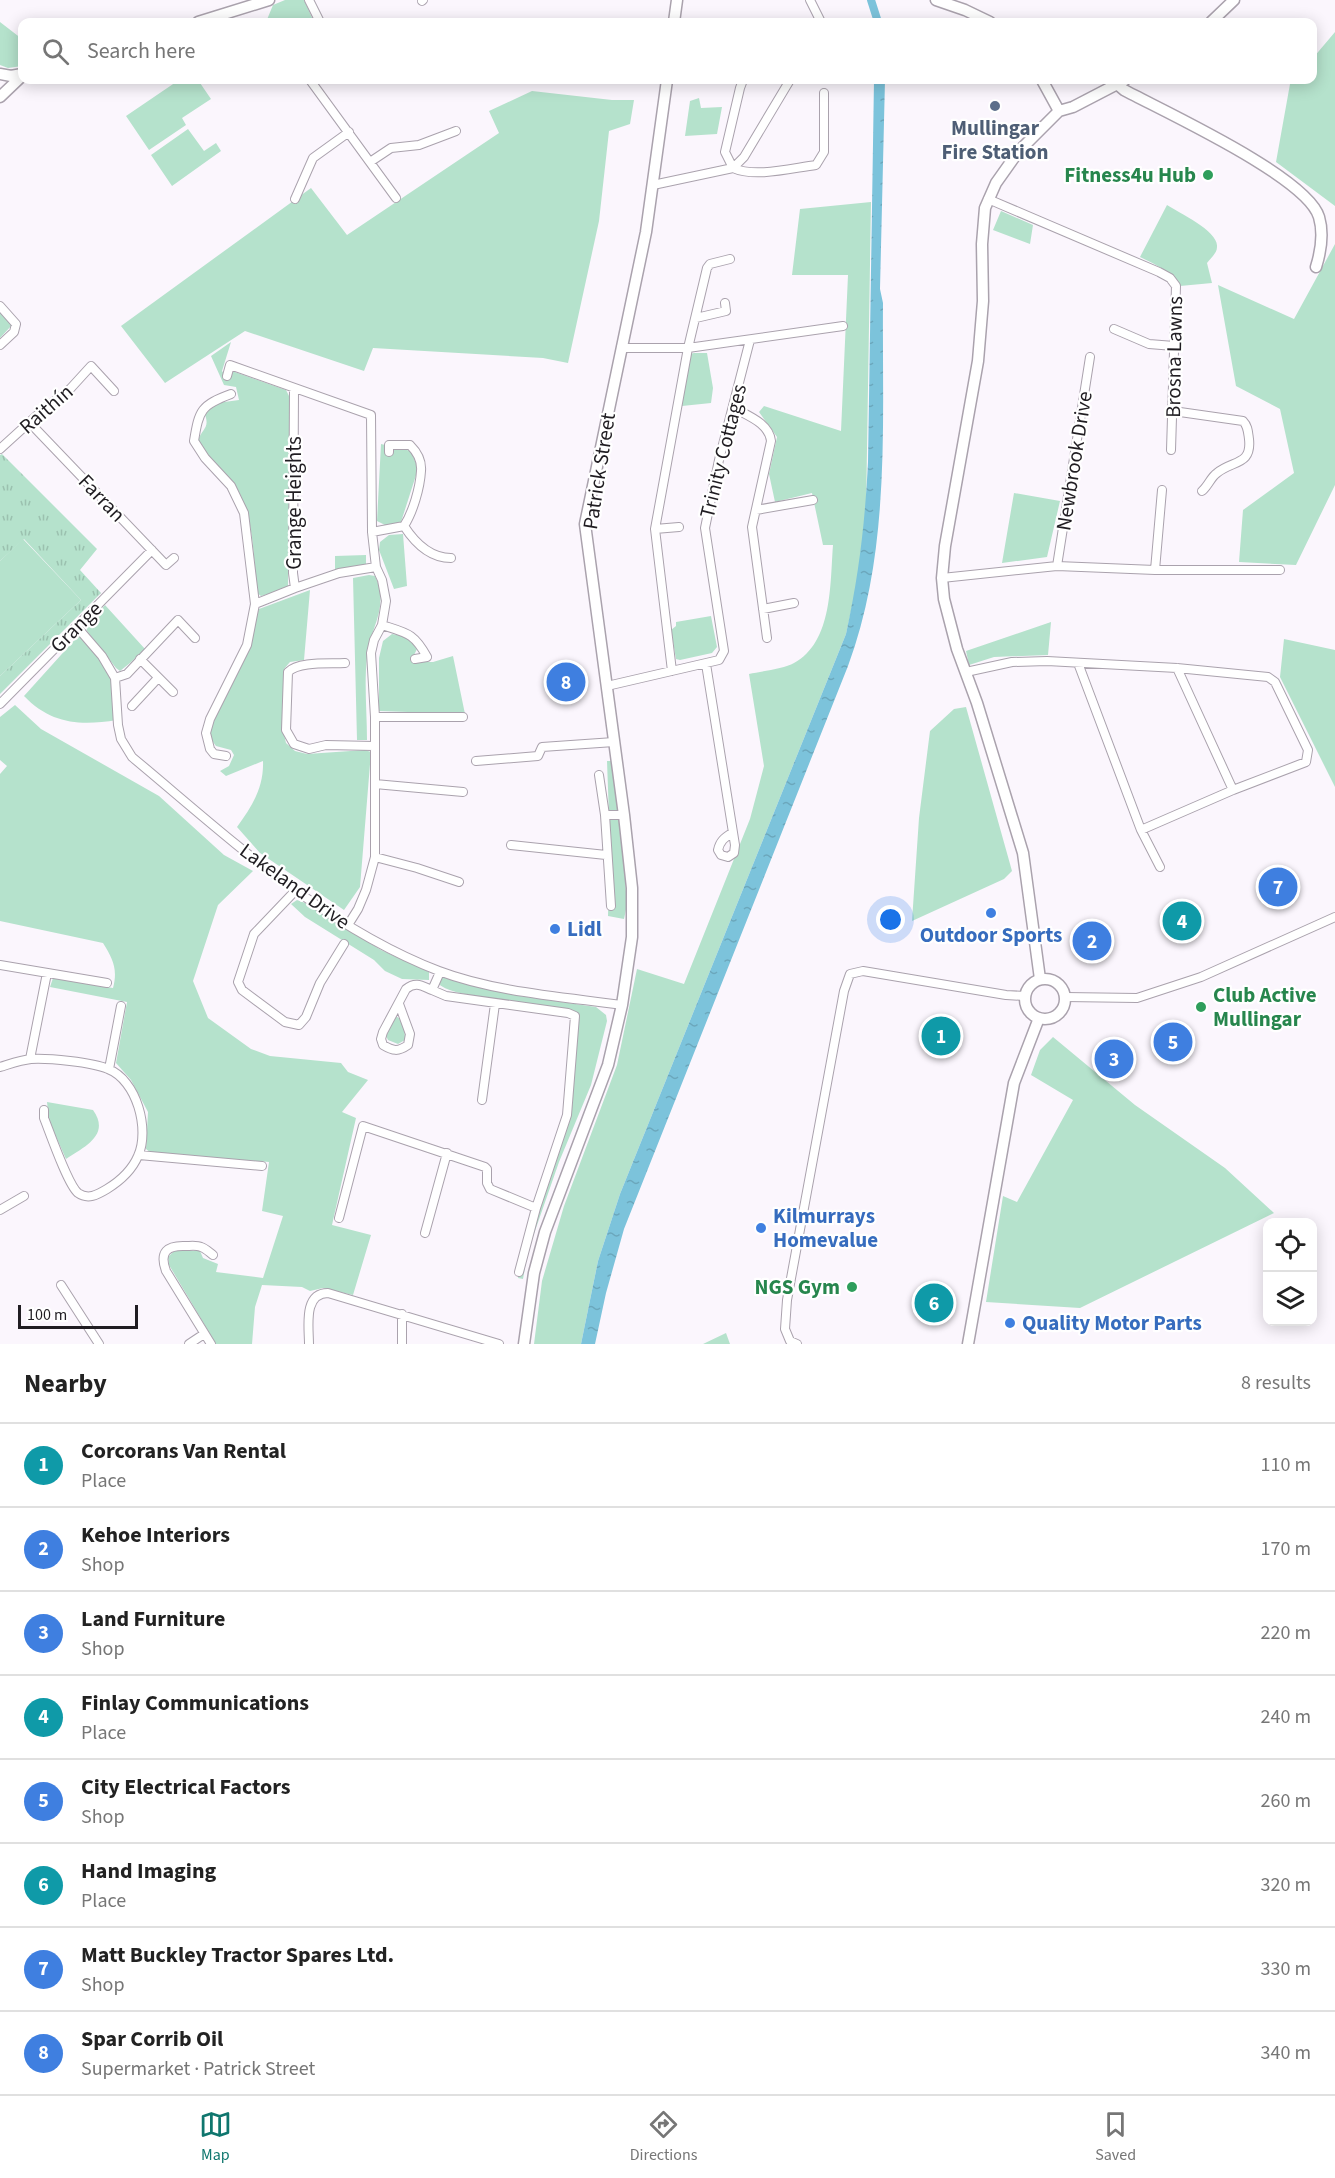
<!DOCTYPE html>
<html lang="en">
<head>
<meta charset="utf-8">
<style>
	body { margin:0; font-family:"Source Sans 3",sans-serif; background:#f2f2f2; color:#222 }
	.controls { position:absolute; right:18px; bottom:18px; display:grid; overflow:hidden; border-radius:12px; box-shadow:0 3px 15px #0003 }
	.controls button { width:54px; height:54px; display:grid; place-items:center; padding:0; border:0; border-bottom:2px solid #e0e0e0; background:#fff; color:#222; font:30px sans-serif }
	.scale { position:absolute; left:18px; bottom:15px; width:120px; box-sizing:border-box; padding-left:6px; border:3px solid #201d22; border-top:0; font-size:16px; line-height:21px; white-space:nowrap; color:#201d22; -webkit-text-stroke:4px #fff; paint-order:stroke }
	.you { position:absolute; left:891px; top:920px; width:21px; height:21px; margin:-15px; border:4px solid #fff; border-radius:50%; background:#1a73e8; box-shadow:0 0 0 9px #1a73e833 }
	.badge { display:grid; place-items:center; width:39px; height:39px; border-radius:50%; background:#0f766e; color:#fff; font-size:20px; font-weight:700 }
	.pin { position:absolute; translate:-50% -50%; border:3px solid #fff; box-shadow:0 2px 6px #0006 }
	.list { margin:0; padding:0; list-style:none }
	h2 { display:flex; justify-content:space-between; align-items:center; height:78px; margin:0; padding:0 24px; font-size:26px }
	h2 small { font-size:20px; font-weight:400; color:#767676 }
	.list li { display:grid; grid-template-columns:39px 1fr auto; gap:18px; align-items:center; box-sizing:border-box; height:84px; padding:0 24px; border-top:2px solid #e0e0e0 }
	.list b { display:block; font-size:22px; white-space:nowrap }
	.list p { margin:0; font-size:20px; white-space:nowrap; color:#767676 }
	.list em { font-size:20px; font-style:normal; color:#767676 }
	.icon { flex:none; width:33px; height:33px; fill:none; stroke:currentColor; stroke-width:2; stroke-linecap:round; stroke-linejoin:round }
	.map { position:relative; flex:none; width:1335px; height:1344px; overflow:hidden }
	.search { position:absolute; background:#fff; box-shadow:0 3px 15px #0003; left:18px; right:18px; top:18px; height:66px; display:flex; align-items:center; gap:15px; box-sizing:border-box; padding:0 21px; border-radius:12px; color:#767676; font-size:22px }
	.sheet { height:750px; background:#fff }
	nav { display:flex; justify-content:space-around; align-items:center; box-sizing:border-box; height:84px; border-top:2px solid #e0e0e0; background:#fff; font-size:16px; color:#767676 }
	nav a { display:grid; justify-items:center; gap:3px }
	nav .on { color:#0f766e }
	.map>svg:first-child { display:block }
</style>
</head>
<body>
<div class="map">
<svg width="1335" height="1344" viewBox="0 0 1335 1344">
	<defs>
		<pattern id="park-tufts" width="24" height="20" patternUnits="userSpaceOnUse" patternTransform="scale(1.5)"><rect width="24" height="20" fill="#b5e2cc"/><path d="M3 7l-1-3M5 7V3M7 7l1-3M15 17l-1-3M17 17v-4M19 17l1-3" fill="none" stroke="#9bc1af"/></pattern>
		<pattern id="water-ripples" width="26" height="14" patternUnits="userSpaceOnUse" patternTransform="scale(1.5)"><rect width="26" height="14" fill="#7cc3db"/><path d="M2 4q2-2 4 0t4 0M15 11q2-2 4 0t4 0" fill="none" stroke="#6ba7bc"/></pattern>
	</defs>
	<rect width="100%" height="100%" fill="#fbf6fd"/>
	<path fill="#b5e2cc" d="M285,0H304L314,22H266L273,5Z
		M0,22L22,39V66L8,68L0,65Z
		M1335,32V206L1276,162L1290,84L1294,80H1312L1313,58Z
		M179,80H198L211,99L182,118L186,125L149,150L126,116Z
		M532,91L612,100H634L630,124L609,131L599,221L568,363L543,358L373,348L364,371L245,331L165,383L121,326L311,188L347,235L499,133L489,111Z
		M699,98L701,108L722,107L717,134L685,136L690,101Z
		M188,129L204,151L216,143L221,151L172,186L151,155Z
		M871,202L866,512L857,584L846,634L620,1194L598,1261L581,1344H534L542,1281L564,1206L617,1065L637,969L684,984L750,819L764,766L749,674C762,671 784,669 794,663C833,642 830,583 833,545H823L812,493L775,502L769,474L777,437L759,412L764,406L841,431L848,275H792L800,209Z
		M1167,205C1179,213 1219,231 1217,247C1217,253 1211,258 1207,263L1212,283L1180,286C1169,271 1157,265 1140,257Z
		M1001,211L1033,225L1030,244L993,230Z
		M1335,244V485L1296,565L1239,562L1243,510L1294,473L1280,409L1236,386L1218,285L1294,319Z
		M0,312L12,325L0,338Z
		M231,342L222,371L228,379L232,371L286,390L290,398L288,586L285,589L261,596L257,593C253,558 255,514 234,484C223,469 208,458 198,441C202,427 211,429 204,412L217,403L239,400L236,387L224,385L211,356Z
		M694,353H707L713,388L711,403L682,406L690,354Z
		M381,444L411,451L418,469L401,522L387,526L377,521Z
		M1014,493L1060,501L1047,557L1002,563Z
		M403,534L407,586L394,589L379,550L380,542L389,535Z
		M23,539L81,600L0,676V561Z
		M366,555V565L335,570V556Z
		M369,575L375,576C390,607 370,627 367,657C364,684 367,713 367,740H357L353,578Z
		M310,590L304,660L290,662L284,669L283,730L286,743L295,751L307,754L365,750L371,752L360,887L344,910L260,853L237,827C252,806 264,788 263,761L226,776L220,771L229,766L234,755L231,750L216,746L210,738V730L259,609Z
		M105,605L145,649L130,663L120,671L116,668L87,631L86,626Z
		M711,616L717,647L712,653L680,660L676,659L671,630L676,626V622Z
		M1051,622L1048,655L994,657L969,665L966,651Z
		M392,634L407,637L417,649L412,659L416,662H433L453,656L465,714L379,711V658L383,641Z
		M79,635L112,671L117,720C80,726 51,724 24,696Z
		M1284,639L1335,650V787L1280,677Z
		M15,705L41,729L159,796L224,855L253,871L218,905L193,981L208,1018L251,1049L270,1056L341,1063L348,1072L368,1080L342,1112L356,1118L332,1225L371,1235L353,1295L323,1288L310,1291L302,1287L262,1285L255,1307L252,1344H216L169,1265L168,1257L175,1250L200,1251L203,1258L218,1264L216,1272L263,1278L283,1216L262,1211L269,1162L151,1153L146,1149L148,1112L131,1080L116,1063L127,1002L50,987L53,978L113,988C118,969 113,959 103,943L0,921V774L7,766L0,760V717Z
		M966,707L1012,871L1004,879L912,921L919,818L930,731L954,709Z
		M607,761H614L621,824L627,905L624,919L608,916L610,844Z
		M297,900L305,903L381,950L429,972V980L402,979L385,971L374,960L305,917L291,904Z
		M441,977L520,996L596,1007L606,1015L607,1021L591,1085L559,1162L528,1251L523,1279L518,1278L571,1109L579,1019L572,1010C548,1006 451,998 439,984Z
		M396,1016C404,1021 405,1030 405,1040L398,1044L388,1040L386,1036Z
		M1053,1037L1135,1105L1225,1168L1274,1213L1080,1308L986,1302L1003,1196L1017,1202L1073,1100L1031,1075L1040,1050Z
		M47,1102L93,1110C111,1135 84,1147 66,1159L49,1121Z
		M726,1333L730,1344H703Z"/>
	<path fill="url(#park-tufts)" d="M2,454L97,549L80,570L101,593L0,694V676L81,600L24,539L0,561V455Z"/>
	<path fill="url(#water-ripples)" d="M874,80H885L880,289L883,303C882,424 891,550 848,666L624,1229L606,1293L595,1344H581L598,1261L620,1194L846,634C859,574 865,523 868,462Z"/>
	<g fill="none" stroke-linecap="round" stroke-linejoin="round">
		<path stroke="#7cc3db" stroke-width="8" d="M871,0L878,22"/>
		<defs>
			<path id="street" d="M309,0L320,22
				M810,0L821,22
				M422,1L423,0
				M310,80L396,198
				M370,162L391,148L419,145L456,131
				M733,168L744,157L790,80
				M733,168L725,152L740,88L743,80
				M653,185L733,168C755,178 792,168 816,165L824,152V93
				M295,199L313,158L349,132
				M988,199L1159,272L1170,278L1176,286L1171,450
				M0,306L16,324L14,332L0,345
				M696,318L726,311L725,303
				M1114,329L1149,344L1174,346
				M621,348H688L843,326
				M227,376L230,365L371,415L372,532L376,567L382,580L386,601L382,625L374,640L371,653L375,717V857L366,890L358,909L348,925
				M294,389L293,573L295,588
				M734,408C748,416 769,423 771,441L752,527L767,638
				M1173,411L1243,421C1248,426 1248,432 1249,439C1252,466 1232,460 1217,473C1211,477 1208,486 1202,491
				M30,423L166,565L174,558
				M0,449L44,409L70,389L91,366L114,391
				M756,510L813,500
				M404,526C415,543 431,558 451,558
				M679,527L655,529L688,348L707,268L710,264L730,259
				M655,529L672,671
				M372,532L404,526C413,512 420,488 421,471C422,460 417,452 410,445H389V452
				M1057,566L1090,357
				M1155,570L1162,490
				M942,578L1057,566L1155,570H1280
				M255,604L295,588L339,573L376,567
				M763,609L794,603
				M382,625C407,633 414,633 427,657L415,659
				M77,627L102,656L115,678L118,725L121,739L132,757C227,836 322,926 439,971C494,992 564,997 622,1005
				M140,659L173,692
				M345,663C329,664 299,661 288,672L286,730L294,744L309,749L326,745L374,746
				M706,664L735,845L734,853L728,857L721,855L718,850C720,841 724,838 732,833
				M1177,668L1233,790
				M966,672L1012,662L1047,661L1177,668L1268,677L1275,682L1308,750L1306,762L1233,790L1141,830L1078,663
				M115,678L127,674L178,620L195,638
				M607,686L719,660L724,651L705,528L719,460L750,340
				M0,704L152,550
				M132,706L158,678
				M375,717H463
				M226,756L214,754L210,749L206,733L210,719L247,645L255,604L244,513L231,486L205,458L194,441C199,410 201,405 231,394
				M476,761L538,756L542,747L614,742
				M599,775L605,815L611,906
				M375,784L463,792
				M605,815H624
				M1141,830L1160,867
				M511,845L606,855
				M375,857L417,868L459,882
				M296,890L254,934L238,982L242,990L285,1022L299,1025L306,1017L320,983L344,944
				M0,965L107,983
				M440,972L432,990L446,996L568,1013L575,1016L567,1115L536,1208L519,1272
				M1065,997L1137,998L1201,977L1335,917
				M399,1004L410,1034L408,1045C398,1052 393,1051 383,1045L381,1039L383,1032L406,989C416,981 422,986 432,990
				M30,1059L47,973
				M0,1067C10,1064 21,1060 31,1059C48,1058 92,1062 108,1069C137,1080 150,1130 138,1156C132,1170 120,1181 107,1189C97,1195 88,1200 78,1193C68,1185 50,1133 44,1118V1110
				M109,1069L121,1006
				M482,1100L495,1004
				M139,1155L262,1166
				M0,1210L24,1196
				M339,1218L363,1126L485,1167L487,1169V1183L490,1189L536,1208
				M425,1233L447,1153
				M61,1285L99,1344
				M402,1314V1344
				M189,1344L204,1334
				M211,1344L166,1271C159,1252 167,1245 186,1246C190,1246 197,1245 201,1247C205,1248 209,1252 213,1255
				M309,1344C309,1327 303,1293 328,1293L499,1344
				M797,1344L790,1341L785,1329L787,1300L844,991L850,974L863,971L1006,995L1025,996"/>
			<path id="secondary" d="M936,0L965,10L990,22
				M198,22L269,0
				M674,22L677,0
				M1211,22L1234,0
				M0,74L11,76L22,74
				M1042,80L1059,111
				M1117,84L1124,90C1165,112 1307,177 1319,217C1324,234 1321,251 1316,267
				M0,97L22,76
				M1025 999a20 20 0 1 1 40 0a20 20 0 1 1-40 0Z
				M1040,979L1023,853L977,703L957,649L944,599L942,578L945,546L978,361L983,301L982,244L985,208L996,183L1018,152L1059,111L1073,107L1125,80
				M524,1344L534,1273L545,1232L608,1065L622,1005L632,937V888L624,815L585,524L646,232L667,80
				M968,1344L1014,1083L1039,1018"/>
		</defs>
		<use href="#street" stroke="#aaa2ad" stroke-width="10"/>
		<use href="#secondary" stroke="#aaa2ad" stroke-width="13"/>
		<use href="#street" stroke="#fff" stroke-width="8"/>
		<use href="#secondary" stroke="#fff" stroke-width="10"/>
	</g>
	<circle fill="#5c6f8a" stroke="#fff" stroke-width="2" cx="995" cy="106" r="6"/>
	<g fill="#2e9e5b" stroke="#fff" stroke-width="2">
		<circle cx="1208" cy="175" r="6"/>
		<circle cx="1201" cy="1007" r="6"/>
		<circle cx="852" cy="1287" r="6"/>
	</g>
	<g fill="#3f7fe0" stroke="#fff" stroke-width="2">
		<circle cx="991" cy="913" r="6"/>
		<circle cx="555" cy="929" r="6"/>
		<circle cx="761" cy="1228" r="6"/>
		<circle cx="1010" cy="1323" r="6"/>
	</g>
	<g text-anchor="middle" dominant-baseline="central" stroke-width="4.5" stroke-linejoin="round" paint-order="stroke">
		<g font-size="21" font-weight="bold" fill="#4e5e75" stroke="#fff">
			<text x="995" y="128">Mullingar<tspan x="995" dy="24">Fire Station</tspan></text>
		</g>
		<g font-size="21" font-weight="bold" fill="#27864d" stroke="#fff" text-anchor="end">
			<text x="1196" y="175">Fitness4u Hub</text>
			<text x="1213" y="995" text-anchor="start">Club Active<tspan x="1213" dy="24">Mullingar</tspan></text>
			<text x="840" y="1287">NGS Gym</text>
		</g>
		<g font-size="21" fill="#201d22" stroke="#fff">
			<text transform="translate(1174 357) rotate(-89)">Brosna Lawns</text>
			<text transform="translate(46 409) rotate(-41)">Raithín</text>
			<text transform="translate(723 451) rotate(-76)">Trinity Cottages</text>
			<text transform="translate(1074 461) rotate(-81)">Newbrook Drive</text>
			<text transform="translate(599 471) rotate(-81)">Patrick Street</text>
			<text transform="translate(102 498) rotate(46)">Farran</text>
			<text transform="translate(294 503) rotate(-90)">Grange Heights</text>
			<text transform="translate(76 627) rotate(-45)">Grange</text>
			<text transform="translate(295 886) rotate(36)">Lakeland Drive</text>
		</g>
		<g font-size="21" font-weight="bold" fill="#366cbe" stroke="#fff" text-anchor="start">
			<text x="567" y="929">Lidl</text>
			<text x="991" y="935" text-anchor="middle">Outdoor Sports</text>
			<text x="773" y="1216">Kilmurrays<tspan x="773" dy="24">Homevalue</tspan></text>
			<text x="1022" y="1323">Quality Motor Parts</text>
		</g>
	</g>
</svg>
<div class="controls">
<button><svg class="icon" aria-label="locate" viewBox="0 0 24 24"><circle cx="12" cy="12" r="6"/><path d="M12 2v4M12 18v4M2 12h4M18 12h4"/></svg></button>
<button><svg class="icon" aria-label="layers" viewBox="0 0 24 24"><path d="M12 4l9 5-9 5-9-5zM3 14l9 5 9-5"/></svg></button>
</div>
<div class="scale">100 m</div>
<div class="you"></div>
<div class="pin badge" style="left:941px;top:1036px;background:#0f9aa8">1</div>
<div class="pin badge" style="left:1092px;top:941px;background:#3f7fe0">2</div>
<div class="pin badge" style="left:1114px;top:1059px;background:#3f7fe0">3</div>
<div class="pin badge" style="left:1182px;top:921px;background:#0f9aa8">4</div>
<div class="pin badge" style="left:1173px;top:1042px;background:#3f7fe0">5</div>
<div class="pin badge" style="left:934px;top:1303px;background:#0f9aa8">6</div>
<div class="pin badge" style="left:1278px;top:887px;background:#3f7fe0">7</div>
<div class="pin badge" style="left:566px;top:682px;background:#3f7fe0">8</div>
<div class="search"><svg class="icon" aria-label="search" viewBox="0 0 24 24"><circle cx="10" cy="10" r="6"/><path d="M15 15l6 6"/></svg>Search here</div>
</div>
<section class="sheet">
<h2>Nearby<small>8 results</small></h2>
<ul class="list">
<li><span class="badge" style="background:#0f9aa8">1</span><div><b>Corcorans Van Rental</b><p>Place</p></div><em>110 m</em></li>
<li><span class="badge" style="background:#3f7fe0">2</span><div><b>Kehoe Interiors</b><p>Shop</p></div><em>170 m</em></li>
<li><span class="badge" style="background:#3f7fe0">3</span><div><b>Land Furniture</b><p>Shop</p></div><em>220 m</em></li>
<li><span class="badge" style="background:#0f9aa8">4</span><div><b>Finlay Communications</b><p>Place</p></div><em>240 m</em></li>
<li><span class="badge" style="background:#3f7fe0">5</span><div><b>City Electrical Factors</b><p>Shop</p></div><em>260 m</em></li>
<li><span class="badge" style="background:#0f9aa8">6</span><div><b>Hand Imaging</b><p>Place</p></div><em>320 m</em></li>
<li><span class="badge" style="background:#3f7fe0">7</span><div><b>Matt Buckley Tractor Spares Ltd.</b><p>Shop</p></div><em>330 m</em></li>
<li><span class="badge" style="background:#3f7fe0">8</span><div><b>Spar Corrib Oil</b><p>Supermarket · Patrick Street</p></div><em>340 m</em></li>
</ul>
</section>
<nav>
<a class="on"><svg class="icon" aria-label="map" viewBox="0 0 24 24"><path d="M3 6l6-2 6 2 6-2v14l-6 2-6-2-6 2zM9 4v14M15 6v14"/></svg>Map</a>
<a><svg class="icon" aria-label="directions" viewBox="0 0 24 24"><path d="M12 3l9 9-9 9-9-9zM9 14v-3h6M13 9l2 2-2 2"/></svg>Directions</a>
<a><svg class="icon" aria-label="saved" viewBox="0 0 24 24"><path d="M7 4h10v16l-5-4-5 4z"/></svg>Saved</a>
</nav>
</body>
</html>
